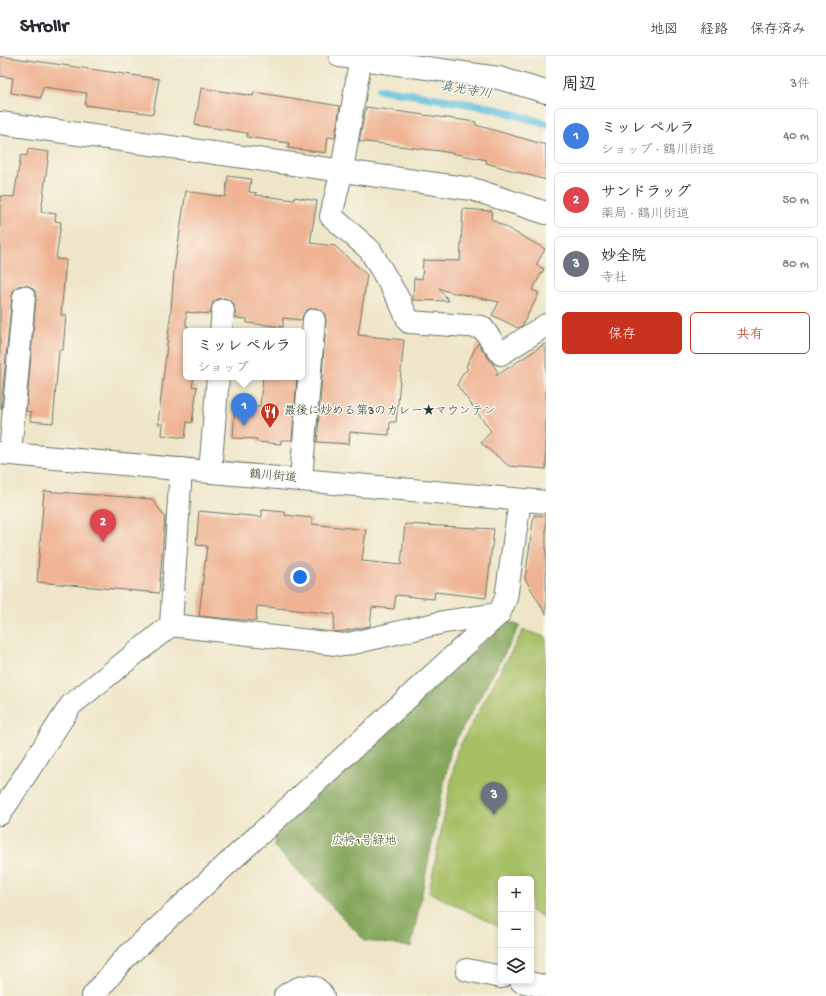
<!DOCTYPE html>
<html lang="ja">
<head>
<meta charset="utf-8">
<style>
	body { margin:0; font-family:"Gochi Hand","Klee One",sans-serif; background:#f2f2f3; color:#2b2b33 }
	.controls { position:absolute; right:12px; bottom:12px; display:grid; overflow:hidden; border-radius:6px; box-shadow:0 2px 6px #0003 }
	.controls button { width:36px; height:36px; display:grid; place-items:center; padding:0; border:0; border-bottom:1px solid #e1e1e2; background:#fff; color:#2b2b33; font:20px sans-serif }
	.you { position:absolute; left:300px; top:521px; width:14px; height:14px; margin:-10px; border:3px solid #fff; border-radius:50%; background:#1a73e8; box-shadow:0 0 0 6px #1a73e833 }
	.badge { display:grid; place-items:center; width:26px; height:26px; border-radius:50%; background:#c8321e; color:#fff; font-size:13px; font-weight:700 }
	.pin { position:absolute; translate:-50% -33px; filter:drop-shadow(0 1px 2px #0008) }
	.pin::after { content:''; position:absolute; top:21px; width:14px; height:12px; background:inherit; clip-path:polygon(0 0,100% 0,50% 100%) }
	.popup { position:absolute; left:183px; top:272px; width:122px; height:52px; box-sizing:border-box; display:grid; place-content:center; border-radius:6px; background:#fff; filter:drop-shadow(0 1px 3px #0005); font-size:13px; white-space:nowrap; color:#7c7c81 }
	.popup b { font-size:15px; color:#2b2b33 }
	.popup::after { content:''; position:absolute; left:50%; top:100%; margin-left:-8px; border:8px solid transparent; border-top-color:#fff }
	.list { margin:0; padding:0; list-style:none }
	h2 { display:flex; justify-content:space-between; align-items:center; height:52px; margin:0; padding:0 16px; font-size:17px }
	h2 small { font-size:13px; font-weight:400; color:#7c7c81 }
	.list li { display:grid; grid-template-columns:26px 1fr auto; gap:12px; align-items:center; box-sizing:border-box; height:56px; margin:0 8px 8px; padding:0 8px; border:1px solid #e1e1e2; border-radius:6px }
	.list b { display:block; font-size:15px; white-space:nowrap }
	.list p { margin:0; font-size:13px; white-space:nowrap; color:#7c7c81 }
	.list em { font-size:13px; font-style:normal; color:#7c7c81 }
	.actions { display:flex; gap:8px; padding:12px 16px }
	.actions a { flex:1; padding:9px 0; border:1px solid #c8321e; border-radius:6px; text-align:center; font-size:14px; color:#c8321e }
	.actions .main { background:#c8321e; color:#fff }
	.icon { flex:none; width:22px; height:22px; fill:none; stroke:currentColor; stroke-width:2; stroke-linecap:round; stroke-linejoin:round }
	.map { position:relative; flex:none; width:546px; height:940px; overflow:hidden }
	header { display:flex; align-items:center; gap:24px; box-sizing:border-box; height:56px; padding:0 20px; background:#fff; border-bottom:1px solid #e1e1e2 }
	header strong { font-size:19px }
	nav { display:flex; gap:22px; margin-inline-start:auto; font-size:14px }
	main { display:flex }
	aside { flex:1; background:#fff }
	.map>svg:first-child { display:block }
</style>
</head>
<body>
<header>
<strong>Strollr</strong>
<nav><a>地図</a><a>経路</a><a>保存済み</a></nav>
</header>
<main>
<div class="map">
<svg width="546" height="940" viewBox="0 0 546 940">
	<rect width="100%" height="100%" fill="#fbf7ec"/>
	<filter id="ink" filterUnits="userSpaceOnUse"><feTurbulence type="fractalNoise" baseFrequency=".025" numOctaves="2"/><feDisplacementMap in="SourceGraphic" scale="8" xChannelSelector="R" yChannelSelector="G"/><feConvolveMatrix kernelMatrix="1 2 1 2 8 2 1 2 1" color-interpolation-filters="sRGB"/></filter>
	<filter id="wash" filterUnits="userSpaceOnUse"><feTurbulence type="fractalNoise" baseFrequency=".012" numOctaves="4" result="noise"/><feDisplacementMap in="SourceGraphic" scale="16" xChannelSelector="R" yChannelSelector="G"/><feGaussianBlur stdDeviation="0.9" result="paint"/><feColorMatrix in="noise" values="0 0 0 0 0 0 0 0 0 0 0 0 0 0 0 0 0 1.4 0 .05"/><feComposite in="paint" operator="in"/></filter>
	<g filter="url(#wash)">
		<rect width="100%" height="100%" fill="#efe6c9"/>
		<path fill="#a5bf64" stroke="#627e4c" d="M523,574L546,581V863L531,855V823H501V872L429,836L457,695Z"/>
		<path fill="#84a65a" stroke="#527247" d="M507,565L520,570L451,693L411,891L365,885L274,790L275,777Z"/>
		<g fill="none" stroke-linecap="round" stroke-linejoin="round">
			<path stroke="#5ec1dc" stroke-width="8" d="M380,33L493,52L546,68"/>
		</g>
		<g id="blocks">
			<path fill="#efb393" d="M0,0L159,23L153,58L85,49L87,37L43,31L41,42L11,37L13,22L0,20Z
				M201,32L253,40L254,36L340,50L335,82L328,81L326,97L288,92L289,87L247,81V77L195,69Z
				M366,51L476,66V69L546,89V124L486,107L487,104L440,95L359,85Z
				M28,93L49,96L41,156L56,158L55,165L61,166L56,203L66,204L61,259H66L63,294H59L53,367L30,365L31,356L26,355L36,242L35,235L31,231L26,229L18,230L14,234L12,240L1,353H0V140L14,141L21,99L27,100Z
				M228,120L251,123L249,136L257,137L256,139L294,144L295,141L317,145L310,187L335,190L367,219L358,279L404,284L396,366H390L389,379L350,376L349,388L317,386L326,265L325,259L321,254L315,252L309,253L304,257L301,264L283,262V271L247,267V263L236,262L234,248L230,244L224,242L217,243L213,246L210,258L186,256V270H188L186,321H194L192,330L197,331L192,367L187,366L185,382L162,379L163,368H158L171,254L174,215L186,135L225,141Z
				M463,153L492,155L491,163L545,193L536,209L544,213L532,234L539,237L522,270L518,272L492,259L499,246L446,235L439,232L449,245L413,244L414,222L422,223L423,204L460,205Z
				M478,287L498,316L496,320L546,287V413L509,410L481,387L491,375L457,329L463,317L468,313L466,310Z
				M263,321H297L292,384H281V388L257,386V383L233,382L235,349L260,350Z
				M44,435L152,443L165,461L159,537L37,526Z
				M262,454L285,456V459L312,462V468L366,474L362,505L401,509L405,468L494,473L486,542L435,536L434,543L396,539L394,553L372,551L370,570L339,576L333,575L335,558L257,550L256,565L199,560L207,490L196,489L199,455L262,461Z
				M534,459L546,460V558L525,523Z"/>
		</g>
	</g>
	<g filter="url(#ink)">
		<use href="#blocks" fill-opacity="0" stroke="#687868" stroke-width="1"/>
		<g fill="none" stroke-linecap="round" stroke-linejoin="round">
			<defs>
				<path id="minor" d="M340,0L499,22L546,36
					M361,0L342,114L331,160L370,194L399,244L409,266L482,271L501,298L546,269
					M0,67L472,133L546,157
					M221,275L223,254
					M10,397L24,241
					M210,416L218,321
					M301,424L314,264
					M171,569L181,413
					M0,758L71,649L171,569L344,589L444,566L499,558
					M467,914L501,921
					M521,925L546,931
					M93,940L125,902L499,558L506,542L520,444
					M285,940C297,930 314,925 323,940"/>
				<path id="secondary" d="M0,397L546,446"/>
			</defs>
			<use href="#minor" stroke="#687868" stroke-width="24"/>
			<use href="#secondary" stroke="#687868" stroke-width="24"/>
			<use href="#minor" stroke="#fff" stroke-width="22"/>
			<use href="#secondary" stroke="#fff" stroke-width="22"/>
		</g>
	</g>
	<defs>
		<symbol id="restaurant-pin" viewBox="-11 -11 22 30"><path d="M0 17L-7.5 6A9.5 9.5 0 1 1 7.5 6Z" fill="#c8321e" stroke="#fbf7ec"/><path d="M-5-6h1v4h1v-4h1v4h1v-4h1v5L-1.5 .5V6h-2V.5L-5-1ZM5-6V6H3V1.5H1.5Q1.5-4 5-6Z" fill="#fff"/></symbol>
	</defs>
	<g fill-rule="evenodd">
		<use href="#restaurant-pin" x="259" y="345" width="22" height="30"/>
	</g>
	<g text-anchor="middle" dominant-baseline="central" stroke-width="3" stroke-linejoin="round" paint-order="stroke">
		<g font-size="12" fill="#1f3d34" stroke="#fbf7ec" text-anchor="start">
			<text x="284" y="356">最後に炒める第3のカレー★マウンテン</text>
		</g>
		<g font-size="12" fill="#1f3d34" stroke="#fbf7ec">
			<text transform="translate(273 421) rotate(5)">鶴川街道</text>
		</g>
		<g font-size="12" fill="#405e40" stroke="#fbf7ec">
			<text x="364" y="786">広袴1号緑地</text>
		</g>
		<g font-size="13" font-style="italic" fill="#2f5e5e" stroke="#fbf7ec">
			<text transform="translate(466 35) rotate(10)">真光寺川</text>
		</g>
	</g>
</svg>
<div class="controls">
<button>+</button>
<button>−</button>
<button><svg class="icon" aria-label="layers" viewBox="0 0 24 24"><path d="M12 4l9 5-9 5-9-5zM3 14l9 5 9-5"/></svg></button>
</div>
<div class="you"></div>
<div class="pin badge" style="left:244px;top:370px;background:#3f7fe0">1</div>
<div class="popup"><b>ミッレ ぺルラ</b>ショップ</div>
<div class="pin badge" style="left:103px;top:486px;background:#e0444e">2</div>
<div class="pin badge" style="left:494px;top:759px;background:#6b7280">3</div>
</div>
<aside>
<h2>周辺<small>3件</small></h2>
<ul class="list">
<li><span class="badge" style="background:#3f7fe0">1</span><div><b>ミッレ ぺルラ</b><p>ショップ · 鶴川街道</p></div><em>40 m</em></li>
<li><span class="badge" style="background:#e0444e">2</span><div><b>サンドラッグ</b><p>薬局 · 鶴川街道</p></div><em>50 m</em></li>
<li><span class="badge" style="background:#6b7280">3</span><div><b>妙全院</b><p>寺社</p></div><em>80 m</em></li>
</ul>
<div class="actions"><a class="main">保存</a><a>共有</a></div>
</aside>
</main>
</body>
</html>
